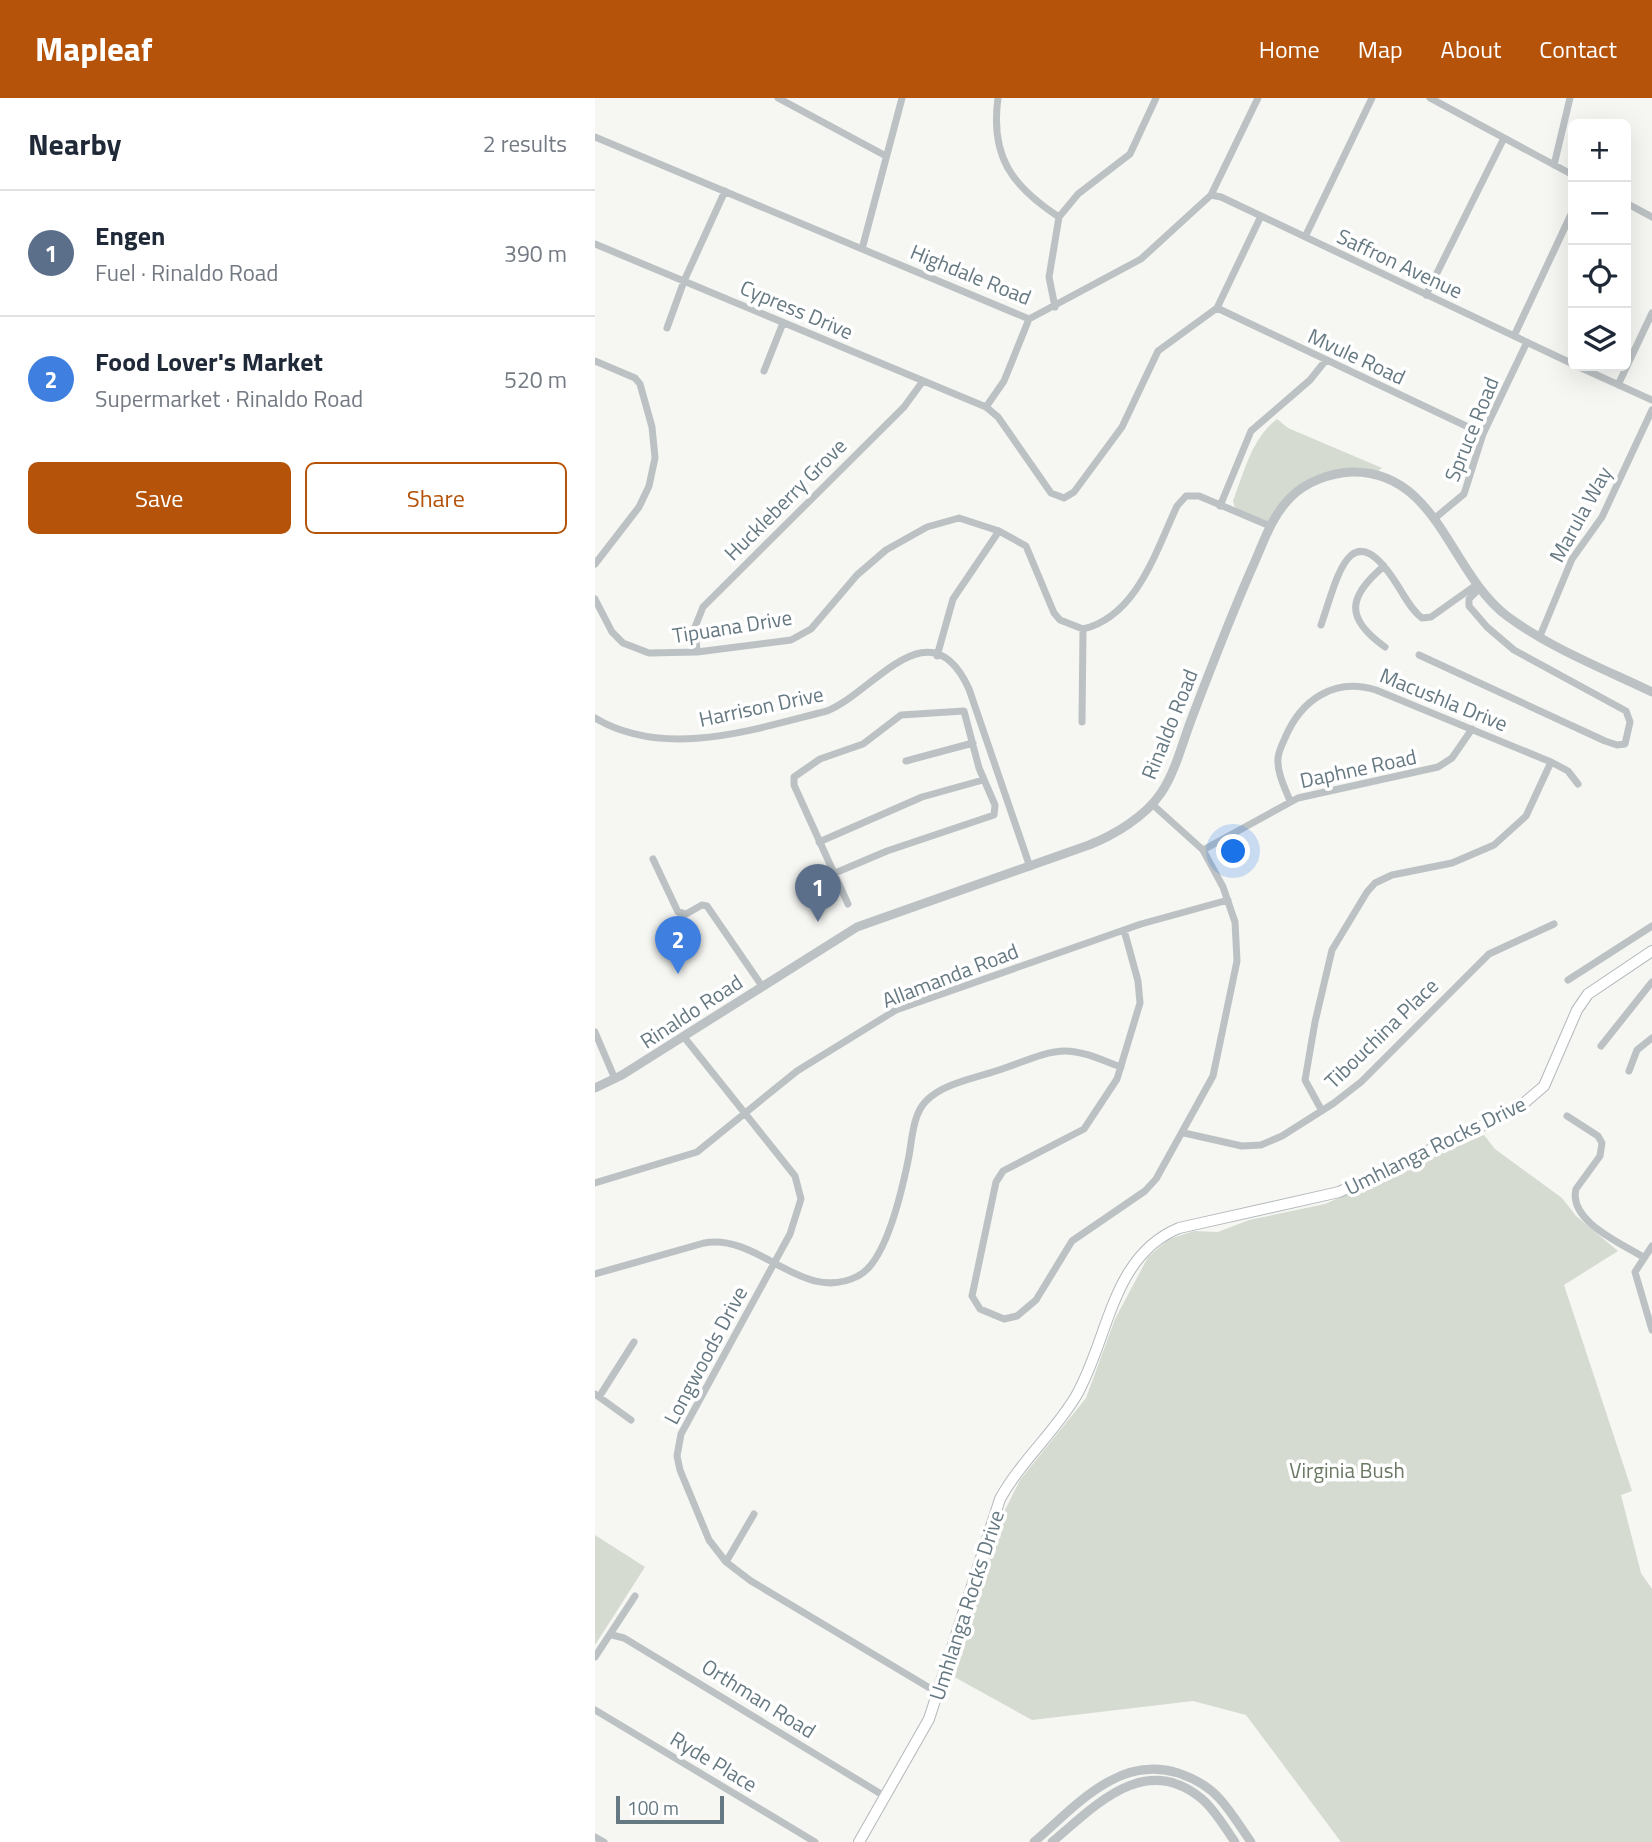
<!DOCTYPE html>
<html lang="en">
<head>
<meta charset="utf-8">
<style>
	body { margin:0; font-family:"Titillium Web",sans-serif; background:#f2f2f3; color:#1f2937 }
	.controls { position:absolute; right:21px; top:21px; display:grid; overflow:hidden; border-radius:10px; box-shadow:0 7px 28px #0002 }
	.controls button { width:63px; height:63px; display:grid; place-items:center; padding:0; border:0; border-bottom:2px solid #e0e1e3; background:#fff; color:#1f2937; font:35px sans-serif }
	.scale { position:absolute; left:21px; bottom:18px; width:108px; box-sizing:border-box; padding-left:7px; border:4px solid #667982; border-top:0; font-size:19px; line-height:24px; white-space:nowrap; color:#667982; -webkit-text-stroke:5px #fff; paint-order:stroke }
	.you { position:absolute; left:639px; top:754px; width:24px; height:24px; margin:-18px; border:5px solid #fff; border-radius:50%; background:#1a73e8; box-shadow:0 0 0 10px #1a73e833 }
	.badge { display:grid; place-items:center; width:46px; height:46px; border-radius:50%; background:#b45309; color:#fff; font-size:23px; font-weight:700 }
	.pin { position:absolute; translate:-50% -58px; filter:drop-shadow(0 2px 4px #0008) }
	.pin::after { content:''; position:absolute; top:37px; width:24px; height:21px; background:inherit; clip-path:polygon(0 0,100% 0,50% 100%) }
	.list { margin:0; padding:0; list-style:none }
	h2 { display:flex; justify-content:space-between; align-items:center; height:91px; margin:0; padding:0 28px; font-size:30px }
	h2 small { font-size:23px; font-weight:400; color:#747a83 }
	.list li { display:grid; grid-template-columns:46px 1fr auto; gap:21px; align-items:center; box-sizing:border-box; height:126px; padding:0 28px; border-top:2px solid #e0e1e3 }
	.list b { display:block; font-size:26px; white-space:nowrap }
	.list p { margin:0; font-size:23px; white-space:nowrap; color:#747a83 }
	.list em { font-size:23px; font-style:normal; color:#747a83 }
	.actions { display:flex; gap:14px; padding:21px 28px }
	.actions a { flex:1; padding:16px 0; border:2px solid #b45309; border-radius:10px; text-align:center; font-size:24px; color:#b45309 }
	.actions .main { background:#b45309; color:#fff }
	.icon { flex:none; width:38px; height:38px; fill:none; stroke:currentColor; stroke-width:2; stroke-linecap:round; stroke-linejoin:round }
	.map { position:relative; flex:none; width:1057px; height:1744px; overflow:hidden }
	header { display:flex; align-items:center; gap:42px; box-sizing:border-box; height:98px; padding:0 35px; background:#b45309; color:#fff }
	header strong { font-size:33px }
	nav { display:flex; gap:38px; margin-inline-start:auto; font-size:24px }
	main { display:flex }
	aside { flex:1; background:#fff }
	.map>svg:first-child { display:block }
</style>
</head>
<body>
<header>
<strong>Mapleaf</strong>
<nav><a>Home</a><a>Map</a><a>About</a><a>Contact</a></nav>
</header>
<main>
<aside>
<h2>Nearby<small>2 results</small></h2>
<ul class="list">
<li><span class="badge" style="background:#5c6f8a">1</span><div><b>Engen</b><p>Fuel · Rinaldo Road</p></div><em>390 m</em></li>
<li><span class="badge" style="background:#3f7fe0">2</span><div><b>Food Lover's Market</b><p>Supermarket · Rinaldo Road</p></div><em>520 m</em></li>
</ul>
<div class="actions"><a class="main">Save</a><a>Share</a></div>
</aside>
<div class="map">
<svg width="1057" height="1744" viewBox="0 0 1057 1744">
	<rect width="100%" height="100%" fill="#f6f6f3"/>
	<path fill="#d6dbd2" d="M682,321L693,330L787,370L783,373L761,370L727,381L693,401L678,428L640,410L638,403C649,374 657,340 682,321Z
		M889,1037L900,1051L967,1100L981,1118L1023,1153L969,1187L1037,1393L1026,1397L1046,1475L1057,1491V1744H746L651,1617L598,1603L437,1622L354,1576L404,1424L425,1382L491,1300L520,1221L553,1159L574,1141L599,1133L623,1134L654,1122L730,1106Z
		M0,1437L50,1469L0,1547Z"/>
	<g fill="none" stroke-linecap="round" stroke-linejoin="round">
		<defs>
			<path id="secondary" d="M264,1744L334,1621L405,1401C426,1363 459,1335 481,1298C514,1241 516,1158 584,1130L744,1094L921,1012L949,988L982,912L993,896L1057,853"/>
		</defs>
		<use href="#secondary" stroke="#b1b8bb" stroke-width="12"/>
		<path stroke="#bcc2c4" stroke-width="7" d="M183,0L291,58
			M403,0C395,59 417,88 464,119
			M835,0L978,77
			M0,39L434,221L546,161L616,97L663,0
			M959,67L975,0
			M616,97L626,99L978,266
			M1031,105L1057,119
			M710,139L777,0
			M0,146L391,309L403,319L456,395L469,400L479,394L527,329L563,253L622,210L666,118
			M267,151L307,0
			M831,197L909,40
			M460,209L454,179L464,119L483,96L535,56L561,0
			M622,210L888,336
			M72,230L89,183L130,93
			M919,238L978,112
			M0,263L40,280L45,286L57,329L60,360L54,388L44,409L0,466
			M982,268L1057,302
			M169,273L188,225
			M1023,287L1057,215
			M391,309L409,283L434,221
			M625,408L656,333L715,282L731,262
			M840,420L869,396L888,336L932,244
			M789,468C751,500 751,521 790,549
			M0,501L17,534L28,545L54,555L102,554L196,542L216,531L262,477L291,452L332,429L364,420L404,433L431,448L459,515L465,522L488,531C542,518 561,453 582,408L591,398H604L675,428
			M726,527C742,482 754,412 801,485C809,497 816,512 827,520L836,519L881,487
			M945,538L977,461L1007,419L1057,312
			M102,554L100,529L108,509L309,309L328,283
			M824,557L1010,643L1022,647L1030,646L1035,624L1031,613L919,552L892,529L874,508V501L884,491
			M342,558L358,501L404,433
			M0,620C70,662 160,631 232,613C277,596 335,504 374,591L435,769
			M487,624L488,531
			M311,663L378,645
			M695,703C690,690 682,675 683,661C683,654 687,647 690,640C706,602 739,579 781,592L956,664L973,673L983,686
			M224,744L327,699L388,682
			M608,752L703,700L843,669L857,660L877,631
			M58,761L83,814L91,816L107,807L112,808L167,888
			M240,775L292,753L399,717L400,707L384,670L369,613L306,617L268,646L225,661L199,679V687L253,806
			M529,832L543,883L545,905L522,981L489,1031L408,1073L401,1084L377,1198L385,1211L409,1221L422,1218L441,1202L477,1143L550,1093L561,1081L618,978L642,863L640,824L628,789L608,752L557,706
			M973,882L1057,828
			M0,934L20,981
			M89,939L200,1078L206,1101L195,1136L86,1336L82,1358L85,1372L114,1442L131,1464L156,1483L343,1595
			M1006,948L1057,884
			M1034,973L1042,952L1057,940
			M727,1013L710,982L720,924L737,852L772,794L780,785L797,777L857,765L899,747L931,718L956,664
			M972,1018L1003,1038L1007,1045L1005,1058L981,1091C973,1123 1026,1145 1048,1159
			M589,1035L647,1048L666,1047L687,1038L739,1005L766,984L894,856L959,826
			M0,1085L102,1054L202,973L301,912L546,826L633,802
			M1057,1148L1040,1174L1057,1232
			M0,1176L109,1145C165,1135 207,1207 263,1178C292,1164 308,1088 314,1058C317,1041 318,1016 331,1003C349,985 381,980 404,972C424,966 449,953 470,953C489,953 509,963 526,969
			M0,1296L36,1322
			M4,1299L39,1244
			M131,1464L159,1416
			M17,1537L29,1540L291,1699
			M0,1559L40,1498
			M0,1612L220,1744
			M0,1739L9,1744"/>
		<path stroke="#bcc2c4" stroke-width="9" d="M0,990L27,977L262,829L494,747C519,737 550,719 566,695C581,673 588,642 598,617C617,567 636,518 657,470C668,446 676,419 695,400C710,384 735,375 757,374C843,373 854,474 912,518C955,550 1009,571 1057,594
			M439,1744C479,1710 523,1656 583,1675C598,1680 613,1688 624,1700C636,1713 646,1730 656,1744
			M457,1744C500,1708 550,1653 607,1701C620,1712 630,1730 640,1744"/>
		<use href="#secondary" stroke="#fff" stroke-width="10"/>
	</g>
	<g text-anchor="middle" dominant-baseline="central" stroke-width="7" stroke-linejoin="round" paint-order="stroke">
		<g font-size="21" fill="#667982" stroke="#fff">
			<text transform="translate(805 165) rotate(25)">Saffron Avenue</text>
			<text transform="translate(376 176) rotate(22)">Highdale Road</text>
			<text transform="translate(202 211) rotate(23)">Cypress Drive</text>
			<text transform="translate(762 258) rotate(25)">Mvule Road</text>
			<text transform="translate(876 331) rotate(-68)">Spruce Road</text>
			<text transform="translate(190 401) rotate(-45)">Huckleberry Grove</text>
			<text transform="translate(985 416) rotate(-61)">Marula Way</text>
			<text transform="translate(137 528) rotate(-9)">Tipuana Drive</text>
			<text transform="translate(849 601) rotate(22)">Macushla Drive</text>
			<text transform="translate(166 608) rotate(-12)">Harrison Drive</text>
			<text transform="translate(574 626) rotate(-68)">Rinaldo Road</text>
			<text transform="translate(763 670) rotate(-12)">Daphne Road</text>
			<text transform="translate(355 877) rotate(-21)">Allamanda Road</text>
			<text transform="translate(96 913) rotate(-33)">Rinaldo Road</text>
			<text transform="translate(786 935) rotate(-44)">Tibouchina Place</text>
			<text transform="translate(840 1047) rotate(-26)">Umhlanga Rocks Drive</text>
			<text transform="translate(110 1257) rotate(-62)">Longwoods Drive</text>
			<text transform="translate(371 1507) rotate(-72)">Umhlanga Rocks Drive</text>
			<text transform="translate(164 1600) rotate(32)">Orthman Road</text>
			<text transform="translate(119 1663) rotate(31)">Ryde Place</text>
		</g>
		<g font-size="21" fill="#6c7a65" stroke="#fff">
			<text x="752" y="1372">Virginia Bush</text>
		</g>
	</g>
</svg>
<div class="controls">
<button>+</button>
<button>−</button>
<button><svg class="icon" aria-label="locate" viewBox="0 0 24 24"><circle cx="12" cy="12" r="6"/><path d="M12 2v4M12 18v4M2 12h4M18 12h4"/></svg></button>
<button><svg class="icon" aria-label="layers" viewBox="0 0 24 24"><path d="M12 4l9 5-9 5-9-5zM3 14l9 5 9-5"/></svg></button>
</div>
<div class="scale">100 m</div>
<div class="you"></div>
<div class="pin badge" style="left:223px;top:824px;background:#5c6f8a">1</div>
<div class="pin badge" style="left:83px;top:876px;background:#3f7fe0">2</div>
</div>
</main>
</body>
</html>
